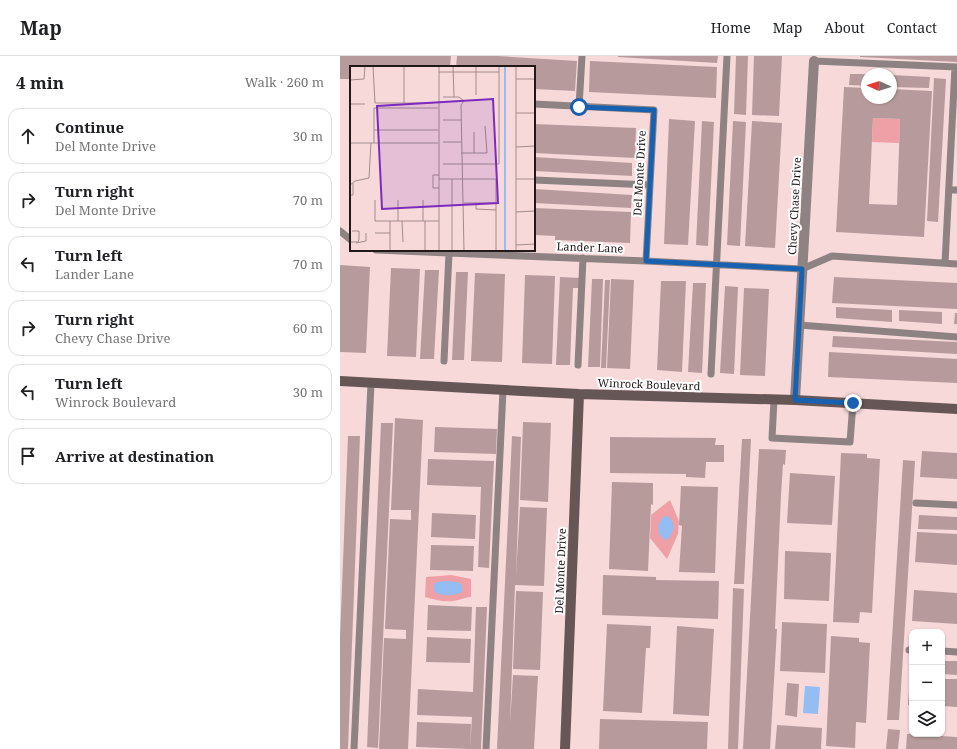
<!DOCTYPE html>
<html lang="en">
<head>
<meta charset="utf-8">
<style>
	body { margin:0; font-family:"Noto Serif",serif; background:#f2f2f2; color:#202124 }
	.controls { position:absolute; right:12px; bottom:12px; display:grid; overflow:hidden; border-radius:8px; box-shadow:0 1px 3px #0004 }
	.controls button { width:36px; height:36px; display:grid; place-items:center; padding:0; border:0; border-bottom:1px solid #e0e0e0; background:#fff; color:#202124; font:20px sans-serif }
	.compass { position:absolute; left:521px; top:12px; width:36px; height:36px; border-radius:50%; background:#fff; box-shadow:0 1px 3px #0004; rotate:273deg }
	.stop { position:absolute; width:12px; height:12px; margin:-9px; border:3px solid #1861b1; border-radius:50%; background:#fff }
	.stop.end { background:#1861b1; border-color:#fff; box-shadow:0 1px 4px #0008 }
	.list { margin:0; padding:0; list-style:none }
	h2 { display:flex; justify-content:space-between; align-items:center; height:52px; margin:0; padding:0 16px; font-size:17px }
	h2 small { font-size:13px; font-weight:400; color:#757577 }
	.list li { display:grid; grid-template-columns:26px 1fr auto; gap:12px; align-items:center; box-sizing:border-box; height:56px; margin:0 8px 8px; padding:0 8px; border:1px solid #e0e0e0; border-radius:12px }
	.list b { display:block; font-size:15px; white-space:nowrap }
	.list p { margin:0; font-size:13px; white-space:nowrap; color:#757577 }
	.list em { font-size:13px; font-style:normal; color:#757577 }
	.icon { flex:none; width:22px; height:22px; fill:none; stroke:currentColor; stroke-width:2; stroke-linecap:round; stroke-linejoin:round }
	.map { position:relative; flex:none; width:617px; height:693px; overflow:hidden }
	header { display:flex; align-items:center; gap:24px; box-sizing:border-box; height:56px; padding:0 20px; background:#fff; border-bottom:1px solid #e0e0e0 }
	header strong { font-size:19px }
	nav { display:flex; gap:22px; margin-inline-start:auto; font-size:14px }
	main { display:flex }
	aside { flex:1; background:#fff }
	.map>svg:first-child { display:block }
</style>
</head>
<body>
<header>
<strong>Map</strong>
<nav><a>Home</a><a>Map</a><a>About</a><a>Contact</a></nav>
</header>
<main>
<aside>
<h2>4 min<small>Walk · 260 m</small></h2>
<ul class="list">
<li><svg class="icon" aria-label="ahead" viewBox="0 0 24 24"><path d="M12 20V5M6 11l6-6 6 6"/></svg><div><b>Continue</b><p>Del Monte Drive</p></div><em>30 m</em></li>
<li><svg class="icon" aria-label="right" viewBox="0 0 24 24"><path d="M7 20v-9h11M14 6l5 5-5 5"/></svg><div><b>Turn right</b><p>Del Monte Drive</p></div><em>70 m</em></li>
<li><svg class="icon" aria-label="left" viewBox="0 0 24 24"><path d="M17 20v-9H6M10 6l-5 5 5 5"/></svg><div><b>Turn left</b><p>Lander Lane</p></div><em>70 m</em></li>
<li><svg class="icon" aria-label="right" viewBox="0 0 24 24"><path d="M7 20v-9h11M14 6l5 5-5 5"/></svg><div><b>Turn right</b><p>Chevy Chase Drive</p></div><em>60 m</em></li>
<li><svg class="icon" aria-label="left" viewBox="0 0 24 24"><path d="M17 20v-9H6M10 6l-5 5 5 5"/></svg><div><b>Turn left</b><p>Winrock Boulevard</p></div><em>30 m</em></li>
<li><svg class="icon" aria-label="arrive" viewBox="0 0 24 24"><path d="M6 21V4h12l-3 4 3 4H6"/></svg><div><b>Arrive at destination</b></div></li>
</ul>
</aside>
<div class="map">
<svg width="617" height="693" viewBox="0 0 617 693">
	<rect width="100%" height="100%" fill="#f7d9da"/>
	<path fill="#efa0a6" d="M533,62L560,63L559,87L532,86Z
		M330,444L339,465L338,478L327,503L310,482L311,459Z
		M111,519L131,523V541C126,541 123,543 118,544C108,547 95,544 85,541L86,521Z"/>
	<path fill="#93bdf3" d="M328,460L332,465L334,472L329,482L325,484C316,478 317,468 323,461Z
		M107,525L118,526L122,529V536C115,540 100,541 94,535V528L97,526Z
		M465,630L480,631L478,658L463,657Z"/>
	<path fill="#b79b9c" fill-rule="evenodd" d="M0,0H111L110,11H11V23H0Z
		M117,0H158L237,5L235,35L194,33V11H116Z
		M278,0H378L377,7L278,1Z
		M396,0H408L406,59L394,58Z
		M414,0H442L439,60L412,59Z
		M520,0H617V6L520,1Z
		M250,5L377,11L376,42L249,36Z
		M510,18H527V30L509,29Z
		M551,19L590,21L589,32L551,31Z
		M594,22L606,23L598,166L587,165Z
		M504,31L527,32V42H551V33L592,35L584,181L496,176ZM533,62L560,63L557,149L529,148Z
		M329,63L355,65L348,189L324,188Z
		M362,65L374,66L368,190L356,189Z
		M393,65L406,66L400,190L387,189Z
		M412,65L442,67L435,192L405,190Z
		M194,68L296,72L295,102L194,97Z
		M194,101L292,107V120L194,115Z
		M194,133L292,139L291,152L194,147Z
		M194,152L291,156L290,187L215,184V180L194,179Z
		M0,209L30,211L26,297L0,296Z
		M51,212L80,213L76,301L47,300Z
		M85,214H99L94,303H80Z
		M116,216H128L124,304H112Z
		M135,217L165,218L162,306L131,305Z
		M185,219L215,220L212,308L182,307Z
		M220,221L241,222V232H233L230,309H216Z
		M494,221L617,227V253L492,247Z
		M252,223H263L260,311H248Z
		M271,223L294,224L290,313L267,312Z
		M265,224H270L266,312H261Z
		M321,225H346L342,316L317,314Z
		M353,227H366L362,317L348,316Z
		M385,230L398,231L394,318L380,317Z
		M404,232L429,233L425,320L400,319Z
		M496,251L552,254V266L496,262Z
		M559,254L602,256V268L559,265Z
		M615,257H617V268H614Z
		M493,280L617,286V298L492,291Z
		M489,296L617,303V327L488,321Z
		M55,362L83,364L68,693H39L44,582L66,583V574L45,573L50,463L71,464V454H51Z
		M183,366L211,367L208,446L180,444Z
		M41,367H53L38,692L27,691Z
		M95,371L157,373L156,398L94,396Z
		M8,380H20L8,693H0V581Z
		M172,380L181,381L176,520L180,451L207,452L204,530L175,529L170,668L173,619L198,620L194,693H157Z
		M270,381L376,382L375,389H384V406H366L365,422L346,421V418L270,417Z
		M402,383H411L404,528H394Z
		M419,393L446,394L445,409L443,408L441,439L435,573H437L430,693H403Z
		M582,395L617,397V423L580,421Z
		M501,397L527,398V402L540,403L532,557L520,556L519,567L493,566Z
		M88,403L154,405L149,512L138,511L141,431L87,429Z
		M563,404L575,405L559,664H547Z
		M450,417L495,420L492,469L447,467Z
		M272,426L313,427V449L311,448L308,515L269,513Z
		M341,430L378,431L375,517L339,516L342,470L339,469Z
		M92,457L136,459L135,483L91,481Z
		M579,459L617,461V474L578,473Z
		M577,476L617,478V509L575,506Z
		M91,489L134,490L133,515L90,514Z
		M445,495L491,497L489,545L444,543Z
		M263,519L316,521V524L379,525L378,563L262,559Z
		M393,532L404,533L398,693H388Z
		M574,534L617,537V568L572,565Z
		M176,535L203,536L200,614L173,613Z
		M88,549L132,551L131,575L87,574Z
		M136,551H147L141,693H130L132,661L77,659L78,633L133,636Z
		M442,566L487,568L485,617L440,615Z
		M267,568L311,570L310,592H306L302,657L263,655Z
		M337,570L374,573L369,660L333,658Z
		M491,580L519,582V586L530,587L526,667L516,666L515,692L486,690Z
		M87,581L131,583L130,607L86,606Z
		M570,603H572V617H570Z
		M602,605H617V619L602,618Z
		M570,621H572V649H568Z
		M602,623H617V651L602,650Z
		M447,627L459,628L457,661L445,659Z
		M260,663L368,666L367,693H259Z
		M77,666L131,668L130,693L76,691Z
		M437,669L482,672L481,693H435Z
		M548,673L560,674L558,693H546Z
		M567,678L617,681V693H566Z"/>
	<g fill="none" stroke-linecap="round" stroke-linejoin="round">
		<path stroke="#8f8283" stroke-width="7" d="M474,5L617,11
			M194,48L314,54L306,205
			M239,51L242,0
			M194,124L310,129
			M609,134H617
			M0,175L11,184
			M36,194L306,205L462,213L492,200L617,208
			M605,207L615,11
			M459,269L617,281
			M104,305L109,197
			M238,309L243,202
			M371,318L387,0
			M434,344L432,382L510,386L513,347
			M576,447L617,449
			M569,594H572
			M602,595L617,596
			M14,693L31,328
			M146,693L163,334"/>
		<path stroke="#8f8283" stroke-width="10" d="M455,344L474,5"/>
		<path stroke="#675656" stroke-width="10" d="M0,325L239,338L455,344L617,353
			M225,693L239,338"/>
	</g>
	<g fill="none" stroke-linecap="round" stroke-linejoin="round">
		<path stroke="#1861b1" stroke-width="5" d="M239,51L314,54L306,205L462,213L455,344L513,347"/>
	</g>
	<g text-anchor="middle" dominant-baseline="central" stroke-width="4" stroke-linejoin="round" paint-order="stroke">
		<g font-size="11" fill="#221818" stroke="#fff">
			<text transform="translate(299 117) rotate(-87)">Del Monte Drive</text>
			<text transform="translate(454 150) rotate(-87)">Chevy Chase Drive</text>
			<text transform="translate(250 191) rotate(2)">Lander Lane</text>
			<text transform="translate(309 328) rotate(2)">Winrock Boulevard</text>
			<text transform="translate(220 515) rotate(-88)">Del Monte Drive</text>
		</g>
	</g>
	<g transform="translate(10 10)">
		<rect width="185" height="185" fill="#f7d9da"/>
		<path fill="none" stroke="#93bdf3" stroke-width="2" d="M155,0V185"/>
		<path fill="none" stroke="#a28c8c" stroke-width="1" d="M23,0L25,37H83M54,0V37M89,0V185M103,0L104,31M126,0V29M166,0V185M89,6H149M166,13H185M0,14L14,13L15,0M93,31H109L114,35L111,39L114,185M0,38H15M166,47H185M93,54H111M24,64H88M124,66V87M93,76H111M0,77H88M24,77V42H88M166,81L185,80M111,87H137L135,60M93,98H149V0M89,109H83V122H89M89,113H146V185M166,113H185M0,119L5,115L19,112L21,77M0,129H3V117M25,134V155H89M48,134V155M73,134V155M114,137H146M126,137V143L146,144M166,146L185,145M40,155V185M52,155L53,176M75,155V185M25,167H40M0,176H8L9,173V165H2M6,177L16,175V167M166,179L185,178M102,185V113"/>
		<path fill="#7b2cbf" fill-opacity="0.15" stroke="#7b2cbf" stroke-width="2" d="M143,33L148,137L32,143L27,40Z"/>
		<rect width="185" height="185" fill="none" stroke="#221818" stroke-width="2"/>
	</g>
</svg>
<div class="controls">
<button>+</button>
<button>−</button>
<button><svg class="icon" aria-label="layers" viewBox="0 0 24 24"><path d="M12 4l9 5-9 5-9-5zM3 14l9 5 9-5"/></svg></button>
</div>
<svg class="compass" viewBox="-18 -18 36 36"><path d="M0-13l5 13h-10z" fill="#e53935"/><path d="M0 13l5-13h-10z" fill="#757577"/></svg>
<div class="stop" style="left:239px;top:51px"></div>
<div class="stop end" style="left:513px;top:347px"></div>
</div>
</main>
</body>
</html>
